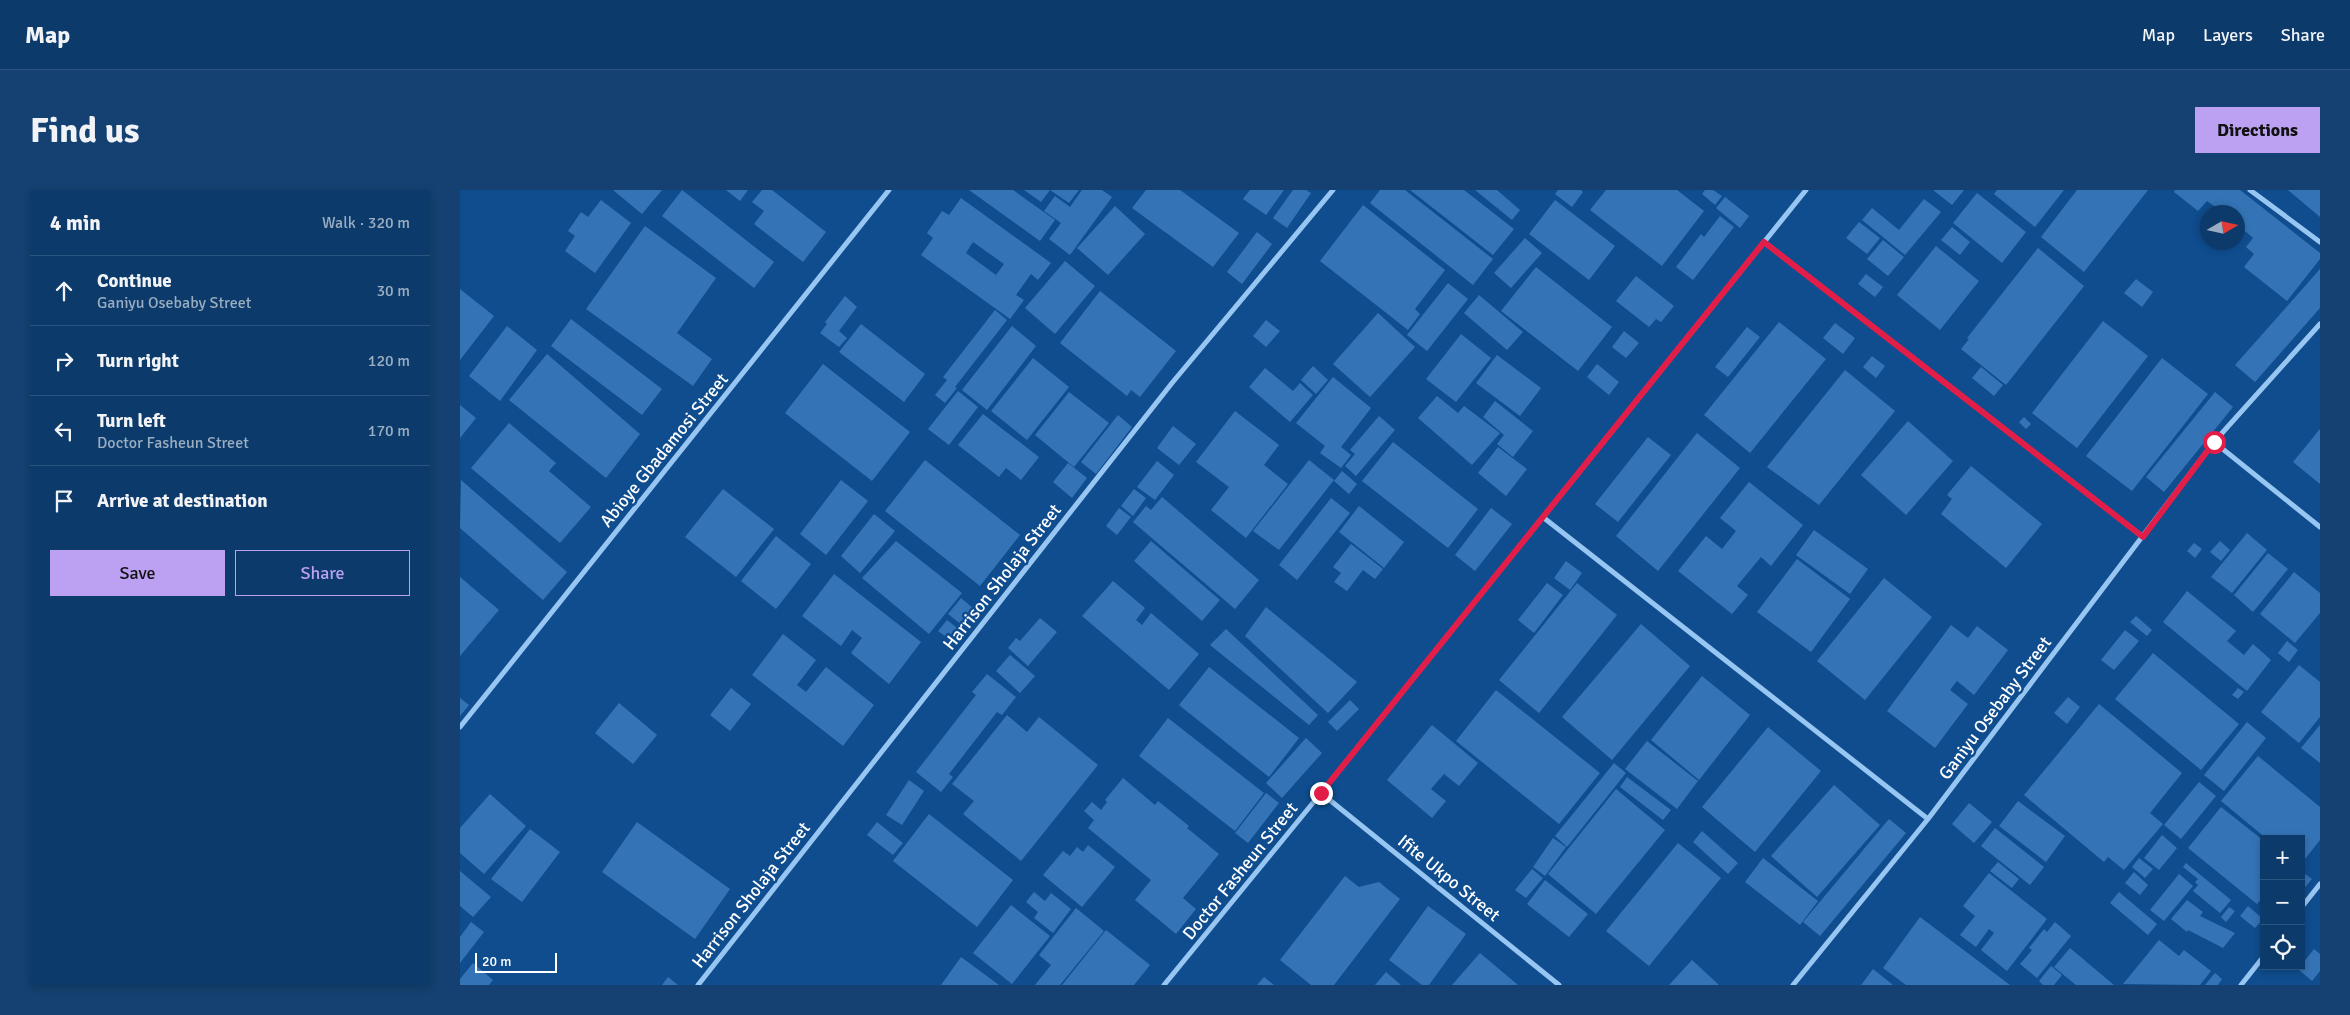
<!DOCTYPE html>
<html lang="en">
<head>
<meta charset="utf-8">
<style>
	body { margin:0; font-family:Signika,sans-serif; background:#144171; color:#f1f3f6 }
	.controls { position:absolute; right:15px; bottom:15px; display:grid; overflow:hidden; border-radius:0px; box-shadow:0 2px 8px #0003 }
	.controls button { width:45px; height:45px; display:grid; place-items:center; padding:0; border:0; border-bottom:1px solid #2b547e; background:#0b3a6b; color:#f1f3f6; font:25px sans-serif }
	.compass { position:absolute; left:1740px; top:15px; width:45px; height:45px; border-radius:50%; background:#0b3a6b; box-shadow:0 2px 8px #0003; rotate:81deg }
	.scale { position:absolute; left:15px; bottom:12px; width:82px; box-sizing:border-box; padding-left:5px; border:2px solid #fff; border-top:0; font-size:14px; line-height:18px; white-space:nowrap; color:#fff; -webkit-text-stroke:4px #0f4d8f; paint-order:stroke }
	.stop { position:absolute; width:15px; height:15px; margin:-11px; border:4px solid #e11d48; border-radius:50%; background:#fff }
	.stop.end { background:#e11d48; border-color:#fff; box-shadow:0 1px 5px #0008 }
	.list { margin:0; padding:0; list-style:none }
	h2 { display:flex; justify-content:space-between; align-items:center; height:65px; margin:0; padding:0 20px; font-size:21px }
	h2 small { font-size:16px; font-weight:400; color:#9aadc1 }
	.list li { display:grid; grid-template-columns:32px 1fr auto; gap:15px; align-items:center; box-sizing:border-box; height:70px; padding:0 20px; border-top:1px solid #2b547e }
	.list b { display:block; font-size:19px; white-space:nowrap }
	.list p { margin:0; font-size:16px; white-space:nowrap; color:#9aadc1 }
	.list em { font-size:16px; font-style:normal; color:#9aadc1 }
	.actions { display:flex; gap:10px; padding:15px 20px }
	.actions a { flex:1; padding:11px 0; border:1px solid #bca0f2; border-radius:0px; text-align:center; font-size:18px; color:#bca0f2 }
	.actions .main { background:#bca0f2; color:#111 }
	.icon { flex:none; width:28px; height:28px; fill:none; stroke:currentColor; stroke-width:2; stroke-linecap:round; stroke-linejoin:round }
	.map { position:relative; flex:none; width:1860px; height:795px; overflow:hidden; border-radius:0px }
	header { display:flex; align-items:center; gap:30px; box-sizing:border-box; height:70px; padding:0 25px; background:#0b3a6b; border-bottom:1px solid #2b547e }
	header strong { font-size:24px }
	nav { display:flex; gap:28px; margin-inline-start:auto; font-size:18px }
	.intro { display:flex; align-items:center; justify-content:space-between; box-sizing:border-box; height:120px; padding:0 30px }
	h1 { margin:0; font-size:35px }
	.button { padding:12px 22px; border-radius:0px; background:#bca0f2; color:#111; font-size:18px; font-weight:700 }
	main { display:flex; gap:30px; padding:0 30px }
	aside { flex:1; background:#0b3a6b; border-radius:0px; box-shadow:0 2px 8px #0003 }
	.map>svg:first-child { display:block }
</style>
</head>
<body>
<header>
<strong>Map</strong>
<nav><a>Map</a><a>Layers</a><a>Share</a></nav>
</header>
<div class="intro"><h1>Find us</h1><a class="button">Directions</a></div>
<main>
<aside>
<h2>4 min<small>Walk · 320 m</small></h2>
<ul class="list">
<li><svg class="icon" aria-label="ahead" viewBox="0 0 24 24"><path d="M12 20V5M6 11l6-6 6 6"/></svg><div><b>Continue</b><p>Ganiyu Osebaby Street</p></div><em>30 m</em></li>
<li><svg class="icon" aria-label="right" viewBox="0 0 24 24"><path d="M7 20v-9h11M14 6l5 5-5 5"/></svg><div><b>Turn right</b></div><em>120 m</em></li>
<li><svg class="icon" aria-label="left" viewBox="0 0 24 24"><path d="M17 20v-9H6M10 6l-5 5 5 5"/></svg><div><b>Turn left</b><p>Doctor Fasheun Street</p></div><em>170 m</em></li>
<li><svg class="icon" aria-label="arrive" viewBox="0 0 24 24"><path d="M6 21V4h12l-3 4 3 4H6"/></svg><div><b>Arrive at destination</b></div></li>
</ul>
<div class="actions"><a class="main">Save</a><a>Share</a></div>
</aside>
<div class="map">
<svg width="1860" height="795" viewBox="0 0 1860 795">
	<rect width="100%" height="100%" fill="#0f4d8f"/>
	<path fill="#3474b6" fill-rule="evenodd" d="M153,0H202L182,24Z
		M222,0L314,72L294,98L202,26Z
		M266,0H288L280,11Z
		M302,0H312L366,42L343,72L294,34L304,21L292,12Z
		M509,0H553L595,30L580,51Z
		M564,0H590L581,12Z
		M590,0H619L609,13Z
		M622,0H642L652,7L610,65L589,49L601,33L584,21L595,6L610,17Z
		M686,0H720L779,43L753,77L672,18Z
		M790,0H824L806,25L783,9Z
		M833,0H846L851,3L827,38L813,28Z
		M920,0H945L1033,69L1013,95L910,13Z
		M950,0H1004L1054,39L1033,65Z
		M1015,0H1037L1060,20L1052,30Z
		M1098,0H1121L1123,2L1112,17L1095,4Z
		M1146,0H1217L1244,21L1202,76L1130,20Z
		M1245,0H1253L1262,6L1255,15L1242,4Z
		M1473,0H1504L1492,15Z
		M1537,0H1604L1575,37L1534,4Z
		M1617,0H1688L1624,82L1581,47Z
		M1715,0H1780L1860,63V69L1827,111L1784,77L1794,64L1786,57L1793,48L1778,35V22H1762L1747,11L1738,21L1714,2Z
		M1828,0H1860V27Z
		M1517,3L1566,42L1542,73L1493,33Z
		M1265,7L1289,26L1280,38L1256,18Z
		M501,8L591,73L578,90L571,84L556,105L564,110L550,129L461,65L473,48L467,43L482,21L489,25ZM513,52L544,74L536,85L506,63Z
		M1464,9L1481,22L1445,65L1402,30L1412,18L1439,40Z
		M141,10L171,33L135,83L105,61L115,46L108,41L121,22L128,27Z
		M1095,10L1155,56L1129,90L1069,44Z
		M903,15L985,80L955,119L960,124L948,140L860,71Z
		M655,16L685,44L648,85L617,58Z
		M1260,26L1274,37L1233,90L1216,77L1241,44L1244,47Z
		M1399,32L1420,48L1407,64L1386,48Z
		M185,36L256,88L217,143L252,169L233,196L126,119Z
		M1492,37L1510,52L1500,65L1481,50Z
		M797,42L812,54L782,94L767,82Z
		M1065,48L1082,63L1051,98L1034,83Z
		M1423,50L1444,67L1428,86L1407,69Z
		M1476,56L1519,91L1480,140L1437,105Z
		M1578,58L1624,96L1546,195L1501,159L1509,149L1507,148Z
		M605,71L635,96L595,144L565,118Z
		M1076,77L1152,137L1118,181L1041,121Z
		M1860,79V118L1795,192L1775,175Z
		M1406,84L1423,97L1415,107L1398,94Z
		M1176,86L1214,116L1201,132L1196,129L1189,137L1156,111Z
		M1676,89L1693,102L1682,117L1664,103Z
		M988,93L1008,109L967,161L947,145Z
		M0,99L34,126L0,170Z
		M640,101L716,161L680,207L671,200L667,206L600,153Z
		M1019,105L1063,142L1047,160L1004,123Z
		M385,106L397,117L379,141L387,148L379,157L360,143L367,134L365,132Z
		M535,120L547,130L495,197L497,198L485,213L475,205L487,190L483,187Z
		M918,123L955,157L910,207L873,174Z
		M111,129L202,199L182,225L91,156Z
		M806,130L820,141L806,157L793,146Z
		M1643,131L1688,166L1617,258L1572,223Z
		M1319,132L1366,169L1290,263L1244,225Z
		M1375,133L1395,148L1383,164L1363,148Z
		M401,134L465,184L444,212L379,162Z
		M47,136L77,160L40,211L9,186Z
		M552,136L576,156L527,220L502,200Z
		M1287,137L1300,147L1268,187L1255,177Z
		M1164,141L1179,153L1166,168L1152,157Z
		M1001,144L1031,168L996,212L966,189Z
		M87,164L180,244L146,288L49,210Z
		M1037,165L1081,198L1060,226L1016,193Z
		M1412,166L1425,176L1416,188L1403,177Z
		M573,168L609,197L567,250L531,221Z
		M1702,168L1748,204L1672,301L1626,266Z
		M363,174L450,242L412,291L325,223Z
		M1137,174L1159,192L1149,205L1127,187Z
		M853,176L868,190L856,204L841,190Z
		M1521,177L1543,195L1534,206L1512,188Z
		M805,178L833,201L840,193L853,205L830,232L789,197Z
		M1385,180L1435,221L1359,315L1307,277Z
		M873,187L911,218L881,257L891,265L881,278L860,263L865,256L836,233Z
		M498,201L518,217L489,255L468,239Z
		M609,202L649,233L614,277L575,245Z
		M1755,202L1773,217L1704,302L1686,287Z
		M977,206L998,223L1004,216L1040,243L1012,275L958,228Z
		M1035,211L1073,241L1053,267L1037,254L1044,245L1023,227Z
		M0,215L16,228L0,248Z
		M775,221L819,255L804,275L828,294L786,348L751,320L769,297L736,272Z
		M523,224L579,267L561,290L546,278L539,287L498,255Z
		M658,225L672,237L636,284L621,272Z
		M919,226L935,240L896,286L885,276L895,264L890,260Z
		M1564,227L1571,234L1566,239L1559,232Z
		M1448,231L1493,271L1446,325L1401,285Z
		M49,233L96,273L89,281L131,317L100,353L11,278Z
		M713,236L736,254L719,275L697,258Z
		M1860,239V294L1833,272Z
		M1237,243L1280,278L1198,381L1156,346Z
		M1188,247L1211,265L1158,332L1135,314Z
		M933,252L1018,319L988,358L902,291Z
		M1038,257L1067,279L1046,306L1018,283Z
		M465,270L560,345L520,396L425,321Z
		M849,270L874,290L819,360L793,341Z
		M697,271L714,285L695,310L677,297Z
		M608,273L627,288L612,308L593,292Z
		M1511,276L1582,334L1546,378L1481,324L1492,309L1487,305Z
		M882,281L897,294L889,304L874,291Z
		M1,290L107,382L83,410L0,338Z
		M381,290L408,311L366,365L340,344Z
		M1289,292L1343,335L1311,376L1301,367L1277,396L1288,405L1272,424L1218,381L1246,346L1262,359L1276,341L1260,328Z
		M263,299L314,339L276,387L225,347Z
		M674,299L686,308L673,326L661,316Z
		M702,307L799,390L775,419L673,332L686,316L691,320Z
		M871,308L890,323L837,390L819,375Z
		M899,316L944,352L924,378L879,342Z
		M659,318L671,327L657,345L646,336Z
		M1031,318L1052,334L1015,381L995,365Z
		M414,324L435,341L400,383L381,366Z
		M1354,340L1408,379L1390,404L1336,365Z
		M1787,343L1807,360L1772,403L1751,387Z
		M316,346L351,374L316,419L281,391Z
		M436,351L502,403L469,444L402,388Z
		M691,351L760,410L742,431L674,371Z
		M1760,351L1770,360L1761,371L1750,362Z
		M1734,353L1742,359L1735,368L1727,361Z
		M891,354L923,379L915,389L903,380L887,401L874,392L881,383L873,377Z
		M1808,363L1828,379L1793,422L1774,405Z
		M1337,369L1390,409L1351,462L1297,422Z
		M1106,371L1122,383L1110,400L1094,388Z
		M1834,382L1860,403V423L1835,453L1800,424Z
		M374,384L461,452L429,494L391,463L402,448L392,440L381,456L342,426Z
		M0,387L39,420L0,466Z
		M1424,388L1472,427L1405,510L1357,471Z
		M653,391L685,418L676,430L682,435L691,423L739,464L709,500L622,426Z
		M1087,393L1103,405L1074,443L1058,430Z
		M1117,393L1157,425L1079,523L1039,490Z
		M1727,401L1776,441L1767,451L1784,465L1793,454L1811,470L1787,501L1703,432Z
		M501,408L514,419L502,435L488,424Z
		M806,417L897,492L868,523L785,446Z
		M1676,426L1692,440L1687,446L1670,432Z
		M580,428L597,442L568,476L548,458L556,448L560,451Z
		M487,430L501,441L493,452L478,441Z
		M1181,434L1230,476L1152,570L1102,527Z
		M1491,435L1508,448L1517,436L1548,460L1514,505L1497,491L1490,500L1508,514L1475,558L1427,521Z
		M766,439L858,525L849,535L750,455Z
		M1665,440L1679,451L1654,480L1641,470Z
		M323,444L356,470L337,495L346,502L366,477L414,515L383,556L292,485Z
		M1827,451L1838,460L1829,472L1818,463Z
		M1693,463L1779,534L1741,580L1655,509Z
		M550,465L575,486L560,503L536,481Z
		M1839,475L1860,492V527L1839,553L1801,522Z
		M749,477L839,548L809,587L719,515Z
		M527,484L556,507L542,525L537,522L489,584L493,587L481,602L456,582L516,505L512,502Z
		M1242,486L1290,525L1239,590L1191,550Z
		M271,498L291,514L270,541L250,525Z
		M1778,498L1784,502L1778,509L1772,505Z
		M1036,500L1140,583L1099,634L996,551Z
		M1608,507L1620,517L1607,534L1594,523Z
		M0,508L9,515L0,526Z
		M890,510L899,519L877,541L868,532Z
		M159,513L197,545L173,574L135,543Z
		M1639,514L1722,583L1690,623L1703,634L1664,680L1648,667L1644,672L1564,605Z
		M547,525L567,542L579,527L638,575L561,671L503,624L514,611L492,594Z
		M708,528L804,603L775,641L679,566Z
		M1787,532L1806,548L1764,601L1744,585Z
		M972,535L1018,573L999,596L984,584L971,599L986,611L972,628L927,590Z
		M1860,535V573L1841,558Z
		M1308,537L1361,581L1295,662L1242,617Z
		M846,548L862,563L822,608L806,593Z
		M1187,551L1238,591L1217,619L1165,579Z
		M1798,566L1860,617V650L1841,674V649H1807L1761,611Z
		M1154,573L1166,583L1107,657L1095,646Z
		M1167,587L1211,620L1203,630L1160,597Z
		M663,588L695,615L698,611L729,636L727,638L759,664L723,708L736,719L716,744L675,710L691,690L628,638L634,630L624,621L632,612L641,620L647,612L645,610Z
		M449,590L464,601L442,635L426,625Z
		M1739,592L1756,606L1721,649L1704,635Z
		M1374,595L1420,635L1357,707L1311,666Z
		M1156,599L1205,640L1136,724L1088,684Z
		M806,603L819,613L788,653L775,643Z
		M30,604L66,636L24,684L0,663V638Z
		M1558,611L1605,646L1586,672L1539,636Z
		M1509,613L1532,632L1514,653L1492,634Z
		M1761,617L1804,651V706L1797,714L1728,658Z
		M469,624L553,690L517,737L433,671Z
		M1429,629L1446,643L1360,746L1343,732Z
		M177,632L270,699L235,749L142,682Z
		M417,632L443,653L433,665L407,645Z
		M1535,638L1584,677L1570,695L1521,656Z
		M70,639L100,662L62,712L31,689Z
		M1242,641L1278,673L1268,684L1233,652Z
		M1702,645L1717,658L1699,680L1684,668Z
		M1093,648L1106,657L1085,686L1073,677Z
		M1218,653L1261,688L1189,776L1146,741Z
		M628,655L655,677L622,717L583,685L603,661L610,666L617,657L623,662Z
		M1303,668L1358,711L1340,735L1285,692Z
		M1679,668L1693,679L1685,688L1672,677Z
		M1538,672L1559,689L1552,698L1530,681Z
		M1726,673L1771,710L1760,723L1733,701L1738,695L1735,692L1738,689L1723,677Z
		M1072,679L1083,688L1066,708L1055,700Z
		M0,681L31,707L13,727L0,716Z
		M1841,681L1852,689L1841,702Z
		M1674,682L1688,695L1680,705L1665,693Z
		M1529,683L1587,729L1547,781L1521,760L1534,743L1529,739L1516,757L1500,745L1515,726L1503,716Z
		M1719,684L1733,696L1704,731L1690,720Z
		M885,686L899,697L919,692L940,709L874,795H851L820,770Z
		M1085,690L1128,724L1109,747L1067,714Z
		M574,702L585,711L591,703L611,719L593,743L574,728L578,722L566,712Z
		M1659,702L1697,734L1688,745L1650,713Z
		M1727,710L1743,722L1740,726L1775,743L1763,758L1728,740L1727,742L1711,729Z
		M551,715L590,746L552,794L513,763Z
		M968,716L1006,744L969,795H962L929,770Z
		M1788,716L1803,729L1795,738L1780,726Z
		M1769,717L1775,721L1766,732L1761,727Z
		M616,718L644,741L600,795H575L591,775L579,765Z
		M1460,727L1550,795H1446L1423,778Z
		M11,732L24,742L0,773V747Z
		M1595,732L1611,746L1577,788L1560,774L1572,760L1569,758L1584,739L1587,742Z
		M646,740L690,775L674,795H602Z
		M1699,750L1719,766L1724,760L1751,781L1740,795L1663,794Z
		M1610,758L1654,795H1616L1594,777Z
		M1854,759L1860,764V781L1852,791L1838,779Z
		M1020,763L1058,795H992Z
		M501,767L539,795H481Z
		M1232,770L1259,795H1209Z
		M13,773L33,790L29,795H0V789Z
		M1591,776L1602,785L1594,795H1583L1579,791Z
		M1413,779L1433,795H1401Z
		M926,782L941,795H915Z
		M1755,783L1762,789L1758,795H1745Z
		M208,787L218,795H202Z
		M804,787L814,795H797Z"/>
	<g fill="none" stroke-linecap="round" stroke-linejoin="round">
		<path stroke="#98c6f3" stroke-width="5" d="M1790,0L1860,52
			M1304,52L1683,347
			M1754,252L1860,337
			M1084,328L1468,629
			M0,537L429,0
			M861,603L1099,795
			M1841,718L1860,694
			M238,795L712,193L873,0
			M704,795L861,603L1346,0
			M1333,795L1468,629L1754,252L1860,134
			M1781,795L1804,766"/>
	</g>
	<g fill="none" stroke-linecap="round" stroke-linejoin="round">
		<path stroke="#e11d48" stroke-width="6" d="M861,603L1304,52L1683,347L1754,252"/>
	</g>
	<g text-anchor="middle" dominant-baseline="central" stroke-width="5" stroke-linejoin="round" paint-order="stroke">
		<g font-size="18" fill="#fff" stroke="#0f4d8f">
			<text transform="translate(204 260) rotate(-51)">Abioye Gbadamosi Street</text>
			<text transform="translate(542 387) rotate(-52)">Harrison Sholaja Street</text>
			<text transform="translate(1535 518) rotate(-53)">Ganiyu Osebaby Street</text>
			<text transform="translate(780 681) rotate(-51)">Doctor Fasheun Street</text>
			<text transform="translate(989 688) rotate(39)">Ifite Ukpo Street</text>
			<text transform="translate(291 705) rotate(-52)">Harrison Sholaja Street</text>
		</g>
	</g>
</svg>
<div class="controls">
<button>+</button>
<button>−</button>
<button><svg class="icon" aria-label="locate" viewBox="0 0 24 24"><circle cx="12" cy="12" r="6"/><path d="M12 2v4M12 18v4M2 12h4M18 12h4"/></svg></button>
</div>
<svg class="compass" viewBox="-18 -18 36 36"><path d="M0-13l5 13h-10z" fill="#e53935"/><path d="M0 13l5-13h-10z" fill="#9aadc1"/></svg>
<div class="scale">20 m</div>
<div class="stop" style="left:1754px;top:252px"></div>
<div class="stop end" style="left:861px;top:603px"></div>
</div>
</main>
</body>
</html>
